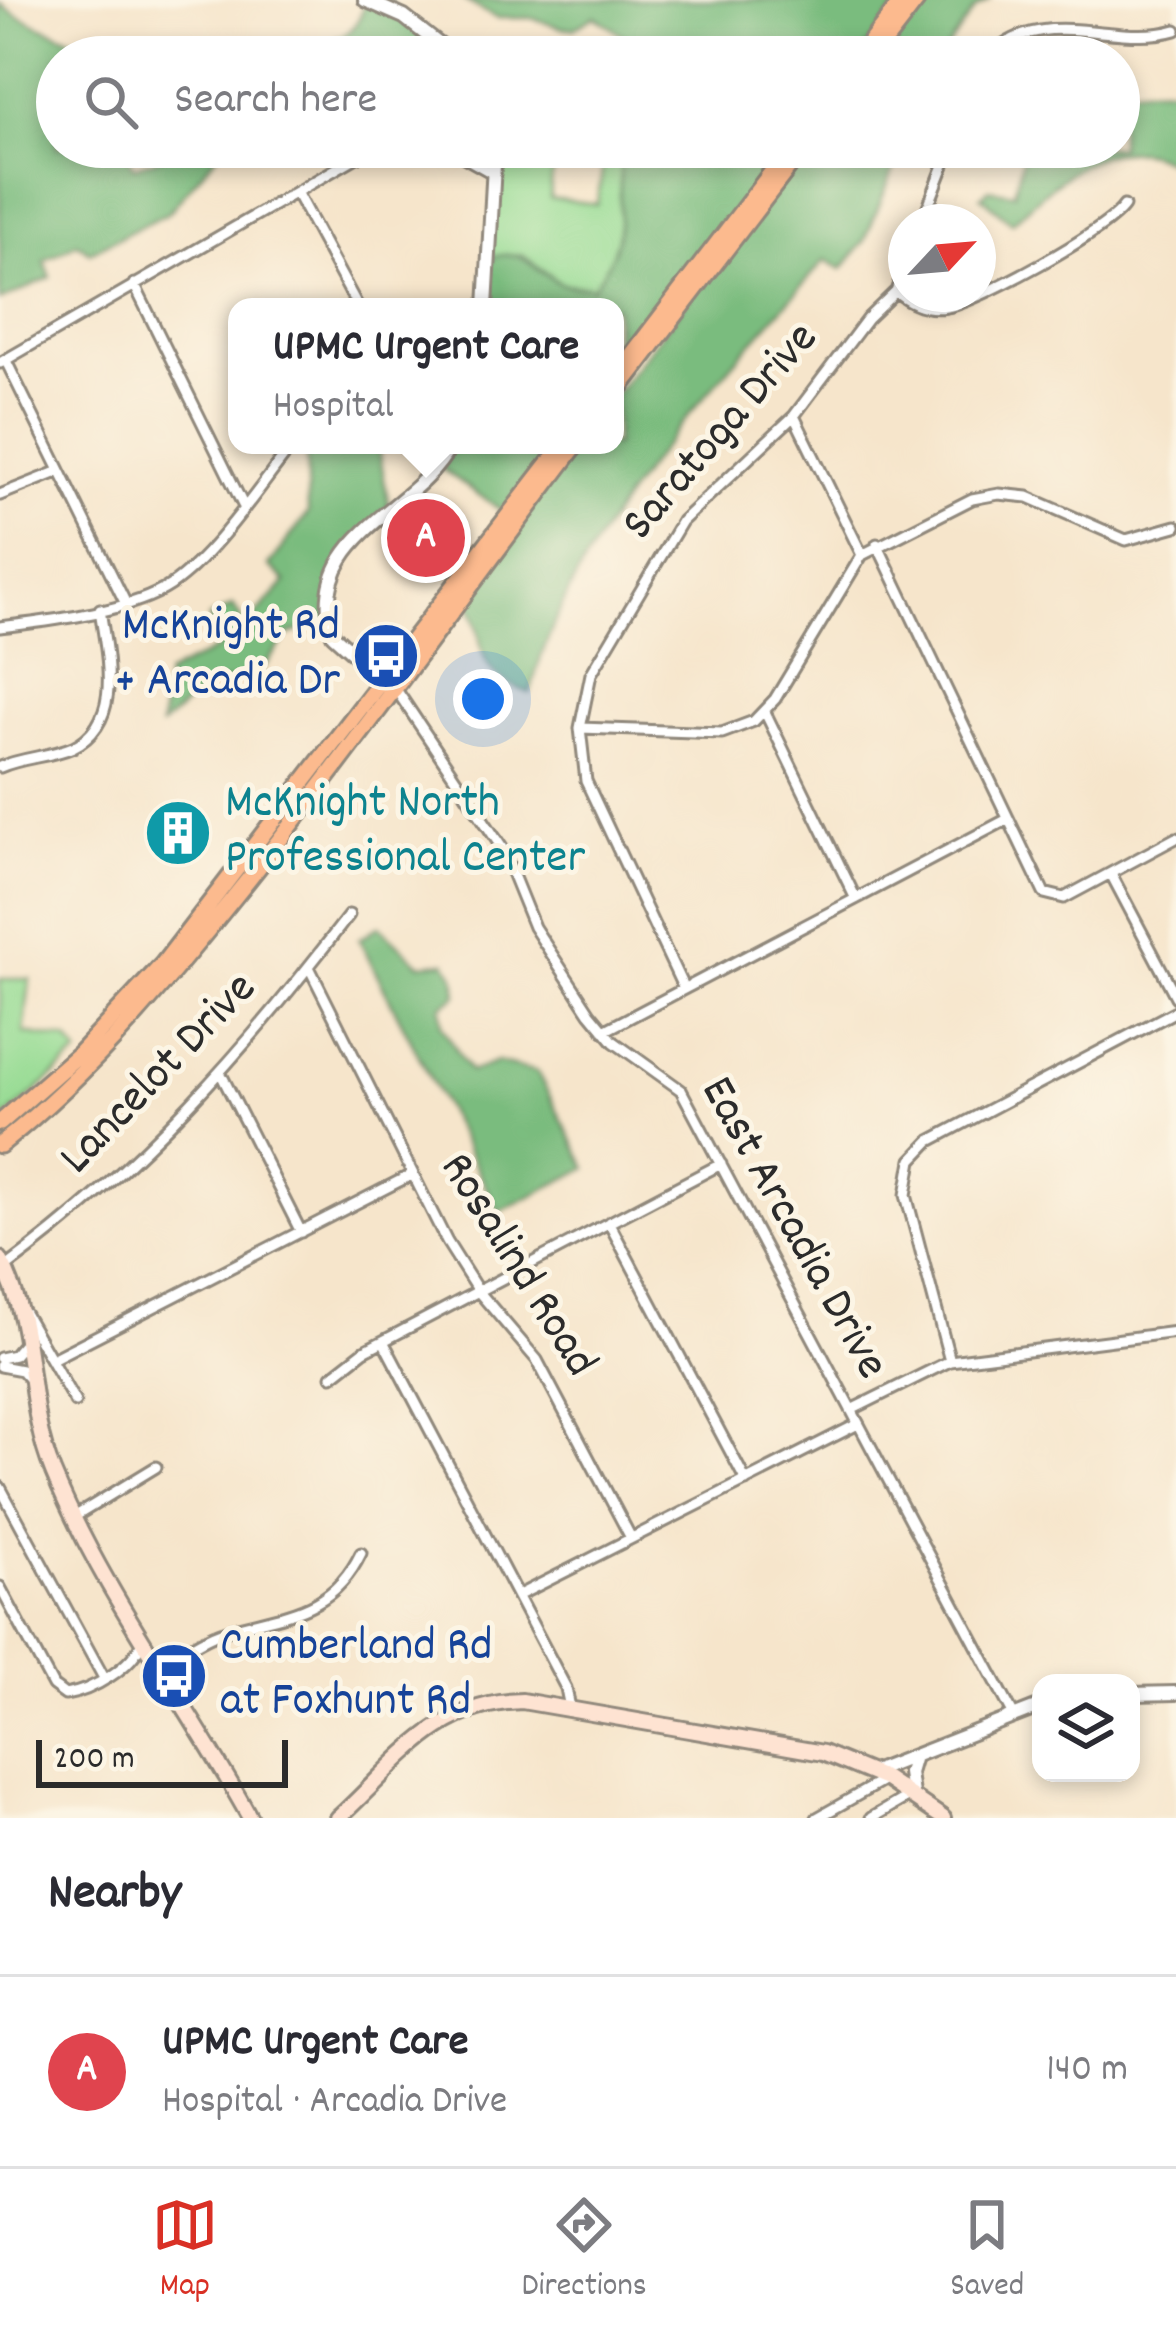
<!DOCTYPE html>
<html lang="en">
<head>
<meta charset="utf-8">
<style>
	body { margin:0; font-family:Dekko,sans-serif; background:#f7f7f7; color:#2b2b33 }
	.controls { position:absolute; right:36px; bottom:36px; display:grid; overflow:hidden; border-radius:24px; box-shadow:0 6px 18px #0003 }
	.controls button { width:108px; height:108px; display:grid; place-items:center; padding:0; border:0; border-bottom:3px solid #e1e1e2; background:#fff; color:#2b2b33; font:60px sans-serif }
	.compass { position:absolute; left:888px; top:204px; width:108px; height:108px; border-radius:50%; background:#fff; box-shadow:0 6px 18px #0003; rotate:64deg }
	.scale { position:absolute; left:36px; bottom:30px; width:252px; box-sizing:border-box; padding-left:12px; border:6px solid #2b2b2b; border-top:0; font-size:33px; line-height:42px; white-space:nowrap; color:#2b2b2b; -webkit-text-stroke:9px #fcf5e5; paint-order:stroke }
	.you { position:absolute; left:483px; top:699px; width:42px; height:42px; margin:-30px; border:9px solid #fff; border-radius:50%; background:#1a73e8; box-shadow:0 0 0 18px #1a73e833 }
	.badge { display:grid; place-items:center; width:78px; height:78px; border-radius:50%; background:#d93025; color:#fff; font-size:39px; font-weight:700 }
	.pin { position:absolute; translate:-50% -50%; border:6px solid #fff; box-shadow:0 3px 12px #0006 }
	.popup { position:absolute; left:228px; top:298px; width:396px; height:156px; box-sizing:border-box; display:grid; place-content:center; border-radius:24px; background:#fff; filter:drop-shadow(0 3px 9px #0005); font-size:39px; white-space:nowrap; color:#7c7c81 }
	.popup b { font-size:45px; color:#2b2b33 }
	.popup::after { content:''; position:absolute; left:50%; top:100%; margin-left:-24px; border:24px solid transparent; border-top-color:#fff }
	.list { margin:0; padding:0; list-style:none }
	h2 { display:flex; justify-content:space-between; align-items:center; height:156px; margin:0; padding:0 48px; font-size:51px }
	h2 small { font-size:39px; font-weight:400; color:#7c7c81 }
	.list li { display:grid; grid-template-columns:78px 1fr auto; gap:36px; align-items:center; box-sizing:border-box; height:192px; padding:0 48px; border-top:3px solid #e1e1e2 }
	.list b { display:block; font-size:45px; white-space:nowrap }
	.list p { margin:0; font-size:39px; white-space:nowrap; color:#7c7c81 }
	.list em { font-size:39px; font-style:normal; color:#7c7c81 }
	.icon { flex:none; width:66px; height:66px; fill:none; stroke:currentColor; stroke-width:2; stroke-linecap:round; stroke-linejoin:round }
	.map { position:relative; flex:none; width:1176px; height:1818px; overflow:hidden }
	.search { position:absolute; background:#fff; box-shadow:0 6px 18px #0003; left:36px; right:36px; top:36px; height:132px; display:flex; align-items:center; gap:30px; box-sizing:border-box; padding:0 42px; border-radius:66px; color:#7c7c81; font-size:45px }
	.sheet { height:348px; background:#fff }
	nav { display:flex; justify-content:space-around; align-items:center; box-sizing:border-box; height:168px; border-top:3px solid #e1e1e2; background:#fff; font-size:33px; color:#7c7c81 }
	nav a { display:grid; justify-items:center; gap:6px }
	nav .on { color:#d93025 }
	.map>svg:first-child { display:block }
</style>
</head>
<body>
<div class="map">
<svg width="1176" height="1818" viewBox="0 0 1176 1818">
	<rect width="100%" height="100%" fill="#fcf5e5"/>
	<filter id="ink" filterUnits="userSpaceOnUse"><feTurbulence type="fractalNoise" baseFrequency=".00833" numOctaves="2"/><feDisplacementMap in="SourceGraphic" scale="24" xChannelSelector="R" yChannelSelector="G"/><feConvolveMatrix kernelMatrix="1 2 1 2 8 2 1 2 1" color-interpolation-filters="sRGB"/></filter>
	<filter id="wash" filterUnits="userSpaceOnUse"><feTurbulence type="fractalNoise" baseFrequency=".004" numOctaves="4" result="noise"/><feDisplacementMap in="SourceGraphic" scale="48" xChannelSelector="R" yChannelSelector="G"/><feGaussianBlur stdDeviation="2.7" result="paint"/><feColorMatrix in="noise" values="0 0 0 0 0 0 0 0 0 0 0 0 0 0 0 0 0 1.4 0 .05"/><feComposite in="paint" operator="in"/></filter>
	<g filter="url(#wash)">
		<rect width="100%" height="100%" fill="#f6e5cb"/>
		<path fill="#98dc94" stroke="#628460" stroke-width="3" d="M495,147H548L546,158L553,160L550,198L597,204L606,147H623C613,204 635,233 593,287L562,284L522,255L491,258Z
			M0,979H30L24,1033L67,1040L79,1054L0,1123Z"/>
		<path fill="#7abc7e" stroke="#527454" stroke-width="3" d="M365,0H392L387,9L427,33L407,57H291L297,49C330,43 359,37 365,0Z
			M464,0H903L859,57H634L628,39L595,16L574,28H562L531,18H496Z
			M917,0H989L975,9L941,57H873Z
			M0,4C40,32 75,36 118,57H57V147H124L133,167L194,147H223L169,212L90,252L77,243L44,261L51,277L0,301Z
			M1176,87V166C1113,123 1056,180 1012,223L981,196L989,189L1014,193L1025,147H1119V89Z
			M623,147H791L615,377V307H486L491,258C527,245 532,273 562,284C570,287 584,286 593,287C634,235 613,202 623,147Z
			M804,147H903L864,242L842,269L825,260C713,388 574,524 530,693C465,669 492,646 465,593L576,445H615V394Z
			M306,445H378L389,506L346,552L329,618L288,635L257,676L210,684L161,726L166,675L219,648L209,618L233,606L246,626L286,582L269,566L308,513Z
			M451,445H563L509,516L438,466Z
			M379,926L420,964L446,962L455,976L457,995L441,1006L442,1026L470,1072L497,1062L537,1072L587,1168L499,1212L359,939Z"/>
	</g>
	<g filter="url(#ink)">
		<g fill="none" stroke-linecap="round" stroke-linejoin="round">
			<defs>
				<path id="minor" d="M990,57C1040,3 1115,48 1176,30
					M446,147L494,174
					M296,192L358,307
					M922,222L951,147
					M134,284L243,505
					M896,291C910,304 928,310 947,307C979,301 1106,232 1124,206
					M6,361L125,602
					M0,363L374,147
					M794,416L862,555
					M0,495L60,471
					M877,544L1044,893L1064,898L1176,838
					M0,627C48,621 131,612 171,585C215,555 259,487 293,445
					M395,688L502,848L534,927L590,1013L614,1042L681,1090L1013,1714
					M765,712L856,899
					M580,728L722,733L754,721L775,699L862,555L972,499L999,494L1028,497L1126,540L1176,526
					M0,767C23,757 50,757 73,747C125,721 106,654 100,609
					M1111,874L1176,997
					M309,967L447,1242L478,1291L537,1360L631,1538
					M684,989L586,781L580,728L591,674L682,521L794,416L867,319L896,291L906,264
					M604,1031L1008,819
					M222,1076L301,1232
					M609,1223L746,1481
					M5,1268C144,1165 244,1052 349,915
					M24,1313L75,1402
					M383,1341L566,1688L570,1708
					M0,1358L14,1355L26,1341
					M52,1359L413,1174
					M950,1361L906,1195L912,1160L930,1141L1176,1011
					M0,1366L21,1370L31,1381
					M332,1376L364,1351L721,1164
					M851,1410L950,1361L1176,1332
					M0,1487L104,1678
					M74,1517L156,1467
					M0,1587L53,1686L65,1695C92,1691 133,1667 142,1641
					M519,1595L858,1424
					M161,1666C182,1653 203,1637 227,1630C283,1614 332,1614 361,1553
					M817,1818L886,1779
					M871,1818L912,1794"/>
				<path id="tertiary" d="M365,0L404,17L455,57
					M486,307L495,147
					M387,683L333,635C305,534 415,514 451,445
					M1131,1694L1176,1693
					M873,1772L1041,1706
					M912,1794L909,1773L914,1756"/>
				<path id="secondary" d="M0,1259C39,1333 23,1399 53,1472C103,1594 187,1703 250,1818
					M338,1818C397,1765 435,1703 522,1701L823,1753L886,1779L943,1818"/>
				<path id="trunk" d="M859,57L903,0
					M873,57L917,0
					M615,377L791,147
					M615,394L804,147
					M0,1123L79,1054L163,964L563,445
					M0,1145C96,1069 171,976 248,880C361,738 466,590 576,445"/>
			</defs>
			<use href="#minor" stroke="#90887b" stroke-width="15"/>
			<use href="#tertiary" stroke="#90887b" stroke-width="18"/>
			<use href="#secondary" stroke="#90887b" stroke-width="20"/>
			<use href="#trunk" stroke="#90887b" stroke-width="21"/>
			<use href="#minor" stroke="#fff" stroke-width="9"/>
			<use href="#tertiary" stroke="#fff" stroke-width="12"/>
			<use href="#secondary" stroke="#fee3d2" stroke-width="14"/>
			<use href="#trunk" stroke="#fcba8e" stroke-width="15"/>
		</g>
	</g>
	<defs>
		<symbol id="bus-disc" viewBox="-11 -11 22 22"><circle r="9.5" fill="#1a4fb4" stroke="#fcf5e5"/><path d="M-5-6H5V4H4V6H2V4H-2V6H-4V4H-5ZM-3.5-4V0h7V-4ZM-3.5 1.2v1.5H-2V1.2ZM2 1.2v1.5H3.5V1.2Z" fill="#fff"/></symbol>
		<symbol id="building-disc" viewBox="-11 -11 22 22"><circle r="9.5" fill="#0f9aa8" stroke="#fcf5e5"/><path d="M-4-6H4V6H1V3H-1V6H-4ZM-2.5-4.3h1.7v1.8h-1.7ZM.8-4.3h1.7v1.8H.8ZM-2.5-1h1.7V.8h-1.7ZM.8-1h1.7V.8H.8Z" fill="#fff"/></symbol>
	</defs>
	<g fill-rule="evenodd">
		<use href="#bus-disc" x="348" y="618" width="76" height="76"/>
		<use href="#building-disc" x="140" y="795" width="76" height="76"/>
		<use href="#bus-disc" x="136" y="1638" width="76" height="76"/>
	</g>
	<g text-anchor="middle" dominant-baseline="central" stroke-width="10" stroke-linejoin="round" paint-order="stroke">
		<g font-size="48" fill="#2b2b2b" stroke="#fcf5e5">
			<text transform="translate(722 433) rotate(-49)">Saratoga Drive</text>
			<text transform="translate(160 1075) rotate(-46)">Lancelot Drive</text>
			<text transform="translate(792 1229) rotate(61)">East Arcadia Drive</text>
			<text transform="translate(516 1266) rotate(58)">Rosalind Road</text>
		</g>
		<g font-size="48" fill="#164399" stroke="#fcf5e5" text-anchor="end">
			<text x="340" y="628">McKnight Rd<tspan x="340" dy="55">+ Arcadia Dr</tspan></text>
			<text x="220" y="1648" text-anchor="start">Cumberland Rd<tspan x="220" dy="55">at Foxhunt Rd</tspan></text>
		</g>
		<g font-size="48" fill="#0d838f" stroke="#fcf5e5" text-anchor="start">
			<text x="225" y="805">McKnight North<tspan x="225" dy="55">Professional Center</tspan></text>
		</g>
	</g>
</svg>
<div class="controls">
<button><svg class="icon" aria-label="layers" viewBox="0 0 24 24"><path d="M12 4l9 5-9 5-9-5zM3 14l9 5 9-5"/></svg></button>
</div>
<svg class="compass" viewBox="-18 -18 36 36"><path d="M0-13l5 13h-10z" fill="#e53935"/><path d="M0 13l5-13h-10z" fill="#7c7c81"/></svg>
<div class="scale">200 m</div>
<div class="you"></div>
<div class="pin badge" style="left:426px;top:538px;background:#e0444e">A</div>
<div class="popup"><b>UPMC Urgent Care</b>Hospital</div>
<div class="search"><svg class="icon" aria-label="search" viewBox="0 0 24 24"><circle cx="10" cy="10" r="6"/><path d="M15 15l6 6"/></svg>Search here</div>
</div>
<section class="sheet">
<h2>Nearby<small></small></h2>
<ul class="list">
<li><span class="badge" style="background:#e0444e">A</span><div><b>UPMC Urgent Care</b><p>Hospital · Arcadia Drive</p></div><em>140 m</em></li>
</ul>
</section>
<nav>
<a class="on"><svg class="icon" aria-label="map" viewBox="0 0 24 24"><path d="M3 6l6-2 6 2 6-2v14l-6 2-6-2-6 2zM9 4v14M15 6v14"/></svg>Map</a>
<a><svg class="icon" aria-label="directions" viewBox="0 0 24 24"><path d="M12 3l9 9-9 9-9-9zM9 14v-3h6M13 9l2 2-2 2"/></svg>Directions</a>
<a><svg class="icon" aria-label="saved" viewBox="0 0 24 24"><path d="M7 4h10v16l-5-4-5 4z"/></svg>Saved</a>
</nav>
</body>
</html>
